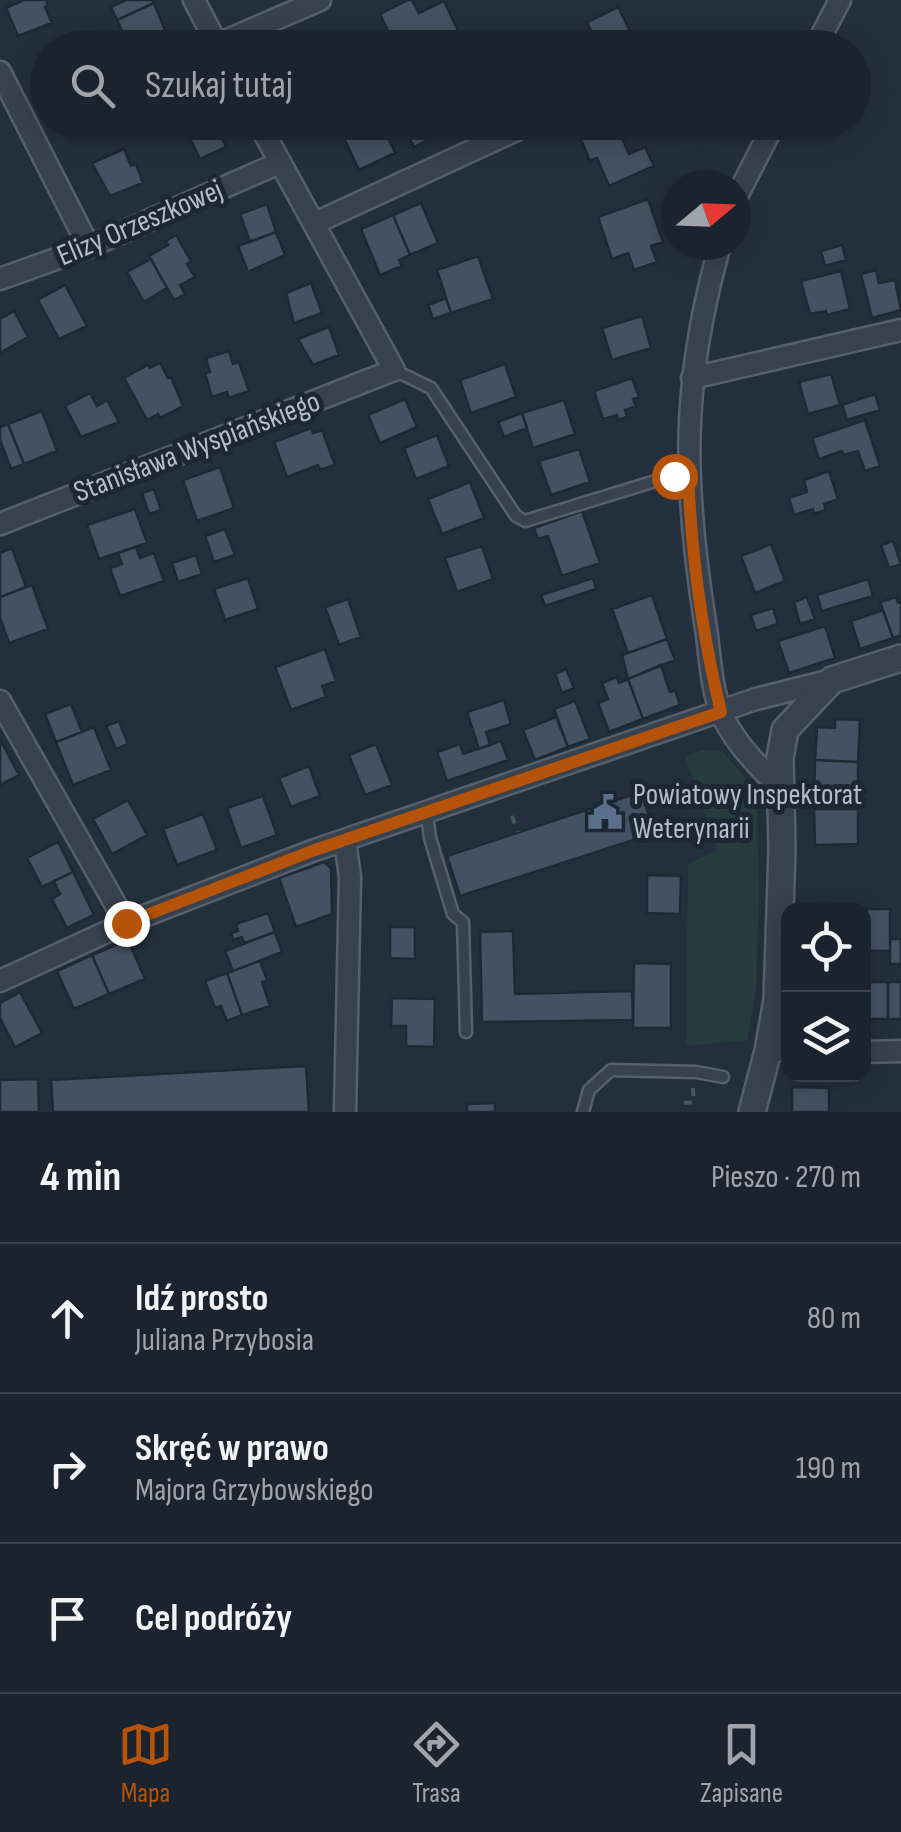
<!DOCTYPE html>
<html lang="pl">
<head>
<meta charset="utf-8">
<style>
	body { margin:0; font-family:"Sofia Sans Condensed",sans-serif; background:#242b36; color:#f1f3f6 }
	.controls { position:absolute; right:30px; bottom:30px; display:grid; overflow:hidden; border-radius:20px; box-shadow:0 5px 25px #0003 }
	.controls button { width:90px; height:90px; display:grid; place-items:center; padding:0; border:0; border-bottom:2px solid #39404a; background:#1b232e; color:#f1f3f6; font:50px sans-serif }
	.compass { position:absolute; left:661px; top:170px; width:90px; height:90px; border-radius:50%; background:#1b232e; box-shadow:0 5px 25px #0003; rotate:71deg }
	.stop { position:absolute; width:30px; height:30px; margin:-22px; border:8px solid #b45309; border-radius:50%; background:#fff }
	.stop.end { background:#b45309; border-color:#fff; box-shadow:0 2px 10px #0008 }
	.list { margin:0; padding:0; list-style:none }
	h2 { display:flex; justify-content:space-between; align-items:center; height:130px; margin:0; padding:0 40px; font-size:42px }
	h2 small { font-size:32px; font-weight:400; color:#a0a4aa }
	.list li { display:grid; grid-template-columns:65px 1fr auto; gap:30px; align-items:center; box-sizing:border-box; height:150px; padding:0 40px; border-top:2px solid #39404a }
	.list b { display:block; font-size:38px; white-space:nowrap }
	.list p { margin:0; font-size:32px; white-space:nowrap; color:#a0a4aa }
	.list em { font-size:32px; font-style:normal; color:#a0a4aa }
	.icon { flex:none; width:55px; height:55px; fill:none; stroke:currentColor; stroke-width:2; stroke-linecap:round; stroke-linejoin:round }
	.map { position:relative; flex:none; width:901px; height:1112px; overflow:hidden }
	.search { position:absolute; background:#1b232e; box-shadow:0 5px 25px #0003; left:30px; right:30px; top:30px; height:110px; display:flex; align-items:center; gap:25px; box-sizing:border-box; padding:0 35px; border-radius:55px; color:#a0a4aa; font-size:38px }
	.sheet { height:580px; background:#1b232e }
	nav { display:flex; justify-content:space-around; align-items:center; box-sizing:border-box; height:140px; border-top:2px solid #39404a; background:#1b232e; font-size:28px; color:#a0a4aa }
	nav a { display:grid; justify-items:center; gap:5px }
	nav .on { color:#b45309 }
	.map>svg:first-child { display:block }
</style>
</head>
<body>
<div class="map">
<svg width="901" height="1112" viewBox="0 0 901 1112">
	<rect width="100%" height="100%" fill="#242f3e"/>
	<path fill="#263c3f" d="M703,750L723,752L743,775L757,808L759,894L756,991L747,1040L686,1046L688,864L717,850L685,756Z"/>
	<path fill="#455162" stroke="#1f2835" stroke-width="2.5" d="M24,0H46L48,5L45,7L52,23L18,36L6,8Z
		M126,0H152L154,3L117,20L111,7Z
		M408,0H412L419,13L444,1L459,33L430,48H396L380,14Z
		M154,3L168,38L138,48L133,37L126,40L117,20Z
		M618,7L636,43L626,48H599L587,22Z
		M322,32L329,48H297L296,45Z
		M216,122L217,126L187,139L180,123Z
		M348,122H381L395,153L359,170L340,130L349,126Z
		M401,122H447L450,129L414,147Z
		M447,122H471L473,129L455,139Z
		M574,122H615L629,154L645,147L654,166L609,186L597,158L590,161Z
		M217,126L226,147L200,159L190,138Z
		M124,149L131,166L136,164L143,183L110,196L92,163Z
		M648,199L663,242L651,246L657,262L634,270L628,253L612,259L598,217Z
		M421,203L438,243L410,255L393,215Z
		M267,204L276,232L250,242L240,214Z
		M393,215L410,255L399,260L402,266L380,275L361,229Z
		M276,232L285,255L248,272L238,246Z
		M176,235L191,261L187,264L195,277L180,285L185,294L174,300L149,256L168,245L166,241Z
		M842,245L846,260L825,266L821,251Z
		M478,256L493,299L451,313L437,270Z
		M151,259L167,288L144,302L127,272Z
		M876,270L879,283L895,280L901,310L872,318L861,274Z
		M841,271L850,309L827,315L826,311L810,314L801,281Z
		M311,283L322,313L294,323L286,293Z
		M65,285L87,326L59,339L38,300Z
		M446,298L451,313L433,319L428,305Z
		M14,311L28,337L0,353V319Z
		M642,316L651,348L612,360L602,328Z
		M329,327L339,355L313,365L298,339Z
		M229,351L233,364L239,362L249,391L229,398L227,392L212,397L205,373L210,372L206,358Z
		M160,363L168,378L171,377L183,406L160,418L158,414L147,420L124,378L148,365L150,368Z
		M505,364L516,397L471,413L460,380Z
		M831,374L840,405L808,414L799,382Z
		M632,378L639,397L633,399L636,406L625,410L627,417L618,420L617,415L603,419L594,391Z
		M90,393L97,406L107,400L119,422L81,437L65,406Z
		M875,394L880,410L847,420L842,405Z
		M405,399L417,427L380,443L368,415Z
		M564,400L575,434L533,448L522,413Z
		M42,411L57,451L24,464L8,424Z
		M522,413L527,428L504,437L498,422Z
		M865,420L880,466L865,471L858,451L844,455L842,451L819,459L812,438Z
		M8,424L24,464L11,469L0,440V427Z
		M311,428L313,433L322,430L335,465L320,470L318,465L287,477L274,442Z
		M437,435L449,466L416,479L404,448Z
		M579,449L590,482L551,495L539,461Z
		M220,467L234,508L197,521L183,480Z
		M829,471L838,499L824,504L826,510L814,514L813,509L794,515L789,498L807,492L804,480Z
		M470,482L484,518L442,534L428,499Z
		M154,489L161,510L149,514L142,493Z
		M135,509L147,543L99,559L87,525Z
		M582,511L600,563L562,576L548,536L538,539L534,528Z
		M225,529L235,555L214,562L205,536Z
		M893,541L901,564L889,568L881,545Z
		M771,544L785,581L755,593L741,556Z
		M482,546L493,579L457,592L445,558Z
		M136,547L140,558L154,553L164,581L120,596L110,568L122,564L118,553Z
		M12,548L26,587L0,597V553Z
		M196,555L202,574L178,582L172,563Z
		M248,578L258,609L225,620L214,589Z
		M593,578L596,589L545,606L541,595Z
		M868,579L873,596L822,611L817,595Z
		M32,585L48,629L9,643L0,618V597Z
		M652,595L667,639L628,653L612,609Z
		M807,597L815,619L800,624L794,602Z
		M896,597L898,603L901,602V635L893,638L880,602Z
		M348,599L361,637L339,645L325,607Z
		M773,608L778,624L756,631L751,615Z
		M883,610L893,638L860,649L851,621Z
		M825,626L835,658L789,673L778,641Z
		M667,639L675,660L628,679L622,655Z
		M325,649L336,681L322,686L326,697L291,710L275,667Z
		M661,665L670,692L675,690L680,705L643,719L628,679Z
		M566,669L574,688L562,693L555,674Z
		M617,677L619,683L628,679L643,719L609,732L598,703L608,699L602,683Z
		M504,700L511,724L486,732L490,745L479,749L467,712Z
		M575,701L590,739L568,747L554,709Z
		M71,704L82,732L56,742L45,714Z
		M556,717L568,747L535,760L523,730Z
		M835,719L860,720L858,762L815,760L817,727L835,728Z
		M119,721L128,744L116,749L106,726Z
		M94,727L111,770L73,785L56,742Z
		M0,739L19,775L0,785Z
		M501,741L508,760L447,781L437,752L460,744L463,754Z
		M376,744L392,785L365,795L349,755Z
		M815,760L858,762V809H814Z
		M309,766L320,796L291,807L279,778Z
		M641,792L655,833L460,896L447,856Z
		M263,796L277,835L241,848L227,808Z
		M128,800L147,835L112,854L93,819Z
		M814,809H858V844L815,845Z
		M203,814L217,850L177,865L163,829Z
		M58,842L73,872L42,887L27,858Z
		M324,862L331,868L332,914L296,927L279,878Z
		M73,872L94,915L67,928L52,899L60,894L54,881Z
		M647,875L681,876L680,914L647,913Z
		M857,909H890V951H864V909Z
		M268,913L275,932L244,943L242,937L233,940L231,933L238,931L236,924Z
		M390,927H415V959L390,958Z
		M513,931L515,994L632,991L633,1020L482,1022L480,932Z
		M275,932L282,952L233,971L225,951Z
		M890,939H901V964H890Z
		M128,940L145,979L109,994L92,955Z
		M92,955L109,994L74,1009L57,971Z
		M260,961L267,980L262,982L270,1006L242,1015L227,973Z
		M634,963L671,964V1028H633Z
		M227,973L242,1015L227,1021L221,1006L215,1008L205,981Z
		M864,982H888V1019H864Z
		M888,982H901V1019H888Z
		M20,992L42,1033L15,1047L0,1018V1003Z
		M392,998L435,999L434,1047L406,1046V1026H391Z
		M306,1066L309,1112H53L51,1080Z
		M38,1079L39,1112H0V1080Z
		M792,1087L829,1088V1112H792Z
		M495,1103V1112H467V1104Z"/>
	<g fill="none" stroke-linecap="round" stroke-linejoin="round">
		<defs>
			<path id="service" d="M394,370L431,388L516,516L525,521L688,471
				M427,814L430,838L453,914L463,922L466,1032
				M583,1112L589,1090L611,1070L696,1072L723,1077"/>
			<path id="minor" d="M194,0L219,48
				M218,44L320,0
				M815,48L840,0
				M0,72L89,247
				M736,198L775,122
				M315,223L534,122
				M720,245C681,383 683,482 705,622C710,651 710,684 721,712C733,742 759,766 781,790
				M0,279L89,247L279,163
				M692,378L901,330
				M0,524L394,370L258,122
				M0,701L126,923
				M345,841L350,877L345,1112
				M0,981L126,923L312,851L756,699L832,680
				M768,1051L788,1050
				M864,1052L901,1051"/>
			<path id="tertiary" d="M752,1112L768,1051L777,1000L782,849L780,758L785,730L832,680L901,658"/>
		</defs>
		<use href="#service" stroke="#565f6c" stroke-width="15"/>
		<use href="#minor" stroke="#565f6c" stroke-width="25"/>
		<use href="#tertiary" stroke="#565f6c" stroke-width="30"/>
		<path stroke="#44595c" stroke-width="4" stroke-dasharray="8 8" stroke-linecap="butt" d="M512,816L518,832
			M684,1103L694,1102L693,1088"/>
		<use href="#service" stroke="#38414e" stroke-width="10"/>
		<use href="#minor" stroke="#38414e" stroke-width="20"/>
		<use href="#tertiary" stroke="#38414e" stroke-width="25"/>
	</g>
	<g fill="none" stroke-linecap="round" stroke-linejoin="round">
		<path stroke="#b45309" stroke-width="12" d="M126,923L312,851L721,712C702,634 691,551 688,471L674,476"/>
	</g>
	<defs>
		<symbol id="civic-bare" viewBox="-9 -9 18 18"><path d="M-.6-6.5H3V-4.5H.6V-3L4-1V1h2V6H-6V1h2V-1L-.6-3ZM-1.2 2.5V6h2.4V2.5Z" fill="#5c6f8a" stroke="#1d2633" stroke-width="2.5" paint-order="stroke"/></symbol>
	</defs>
	<g fill-rule="evenodd">
		<use href="#civic-bare" x="580" y="787" width="50" height="50"/>
	</g>
	<g text-anchor="middle" dominant-baseline="central" stroke-width="10" stroke-linejoin="round" paint-order="stroke">
		<g font-size="30" fill="#b4bcc9" stroke="#1d2633">
			<text transform="translate(140 223) rotate(-23)">Elizy Orzeszkowej</text>
			<text transform="translate(197 447) rotate(-21)">Stanisława Wyspiańskiego</text>
		</g>
		<g font-size="30" fill="#b4bcc9" stroke="#1d2633" text-anchor="start">
			<text x="633" y="795">Powiatowy Inspektorat<tspan x="633" dy="34">Weterynarii</tspan></text>
		</g>
	</g>
</svg>
<div class="controls">
<button><svg class="icon" aria-label="locate" viewBox="0 0 24 24"><circle cx="12" cy="12" r="6"/><path d="M12 2v4M12 18v4M2 12h4M18 12h4"/></svg></button>
<button><svg class="icon" aria-label="layers" viewBox="0 0 24 24"><path d="M12 4l9 5-9 5-9-5zM3 14l9 5 9-5"/></svg></button>
</div>
<svg class="compass" viewBox="-18 -18 36 36"><path d="M0-13l5 13h-10z" fill="#e53935"/><path d="M0 13l5-13h-10z" fill="#a0a4aa"/></svg>
<div class="stop" style="left:674px;top:476px"></div>
<div class="stop end" style="left:126px;top:923px"></div>
<div class="search"><svg class="icon" aria-label="search" viewBox="0 0 24 24"><circle cx="10" cy="10" r="6"/><path d="M15 15l6 6"/></svg>Szukaj tutaj</div>
</div>
<section class="sheet">
<h2>4 min<small>Pieszo · 270 m</small></h2>
<ul class="list">
<li><svg class="icon" aria-label="ahead" viewBox="0 0 24 24"><path d="M12 20V5M6 11l6-6 6 6"/></svg><div><b>Idź prosto</b><p>Juliana Przybosia</p></div><em>80 m</em></li>
<li><svg class="icon" aria-label="right" viewBox="0 0 24 24"><path d="M7 20v-9h11M14 6l5 5-5 5"/></svg><div><b>Skręć w prawo</b><p>Majora Grzybowskiego</p></div><em>190 m</em></li>
<li><svg class="icon" aria-label="arrive" viewBox="0 0 24 24"><path d="M6 21V4h12l-3 4 3 4H6"/></svg><div><b>Cel podróży</b></div></li>
</ul>
</section>
<nav>
<a class="on"><svg class="icon" aria-label="map" viewBox="0 0 24 24"><path d="M3 6l6-2 6 2 6-2v14l-6 2-6-2-6 2zM9 4v14M15 6v14"/></svg>Mapa</a>
<a><svg class="icon" aria-label="directions" viewBox="0 0 24 24"><path d="M12 3l9 9-9 9-9-9zM9 14v-3h6M13 9l2 2-2 2"/></svg>Trasa</a>
<a><svg class="icon" aria-label="saved" viewBox="0 0 24 24"><path d="M7 4h10v16l-5-4-5 4z"/></svg>Zapisane</a>
</nav>
</body>
</html>
